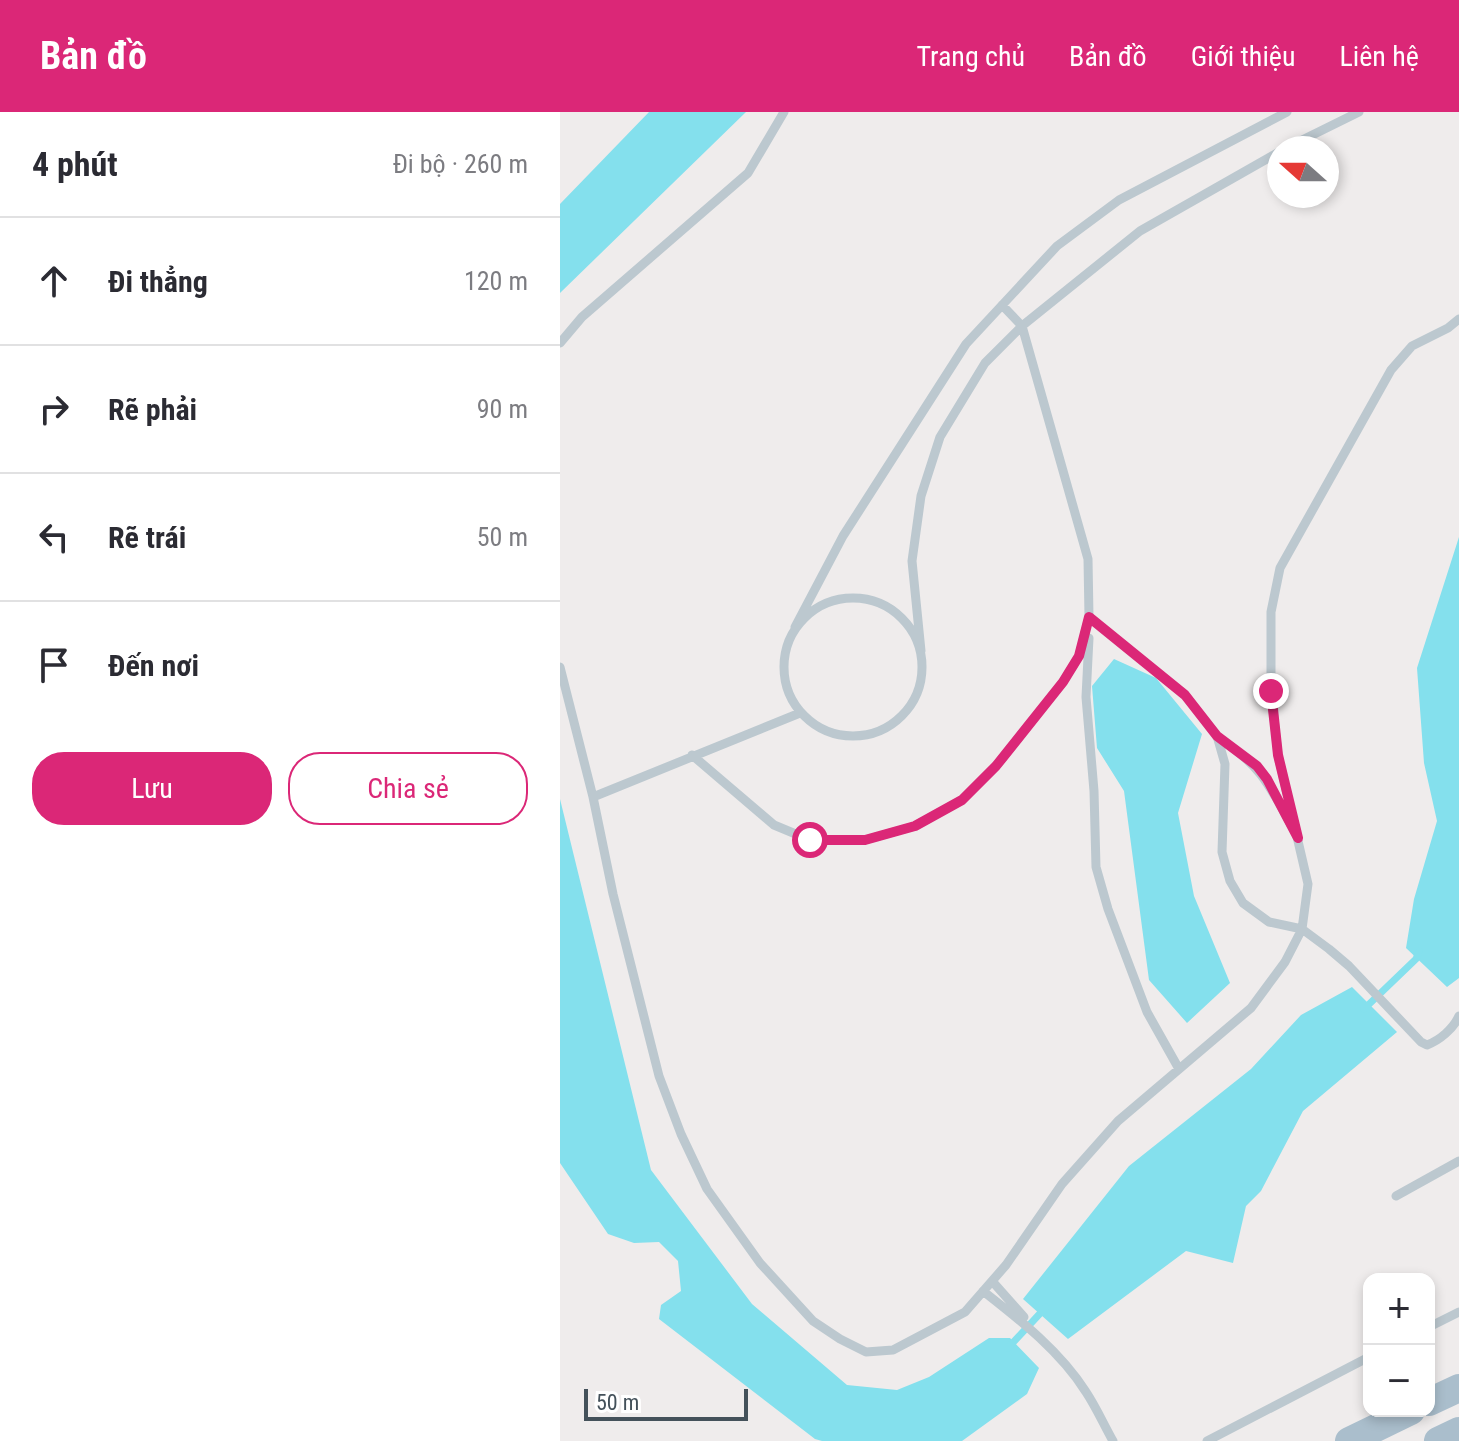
<!DOCTYPE html>
<html lang="vi">
<head>
<meta charset="utf-8">
<style>
	body { margin:0; font-family:"Roboto Condensed",sans-serif; background:#f2f2f3; color:#2b2b33 }
	.controls { position:absolute; right:24px; bottom:24px; display:grid; overflow:hidden; border-radius:16px; box-shadow:0 4px 12px #0003 }
	.controls button { width:72px; height:72px; display:grid; place-items:center; padding:0; border:0; border-bottom:2px solid #e1e1e2; background:#fff; color:#2b2b33; font:40px sans-serif }
	.compass { position:absolute; left:707px; top:24px; width:72px; height:72px; border-radius:50%; background:#fff; box-shadow:0 4px 12px #0003; rotate:291deg }
	.scale { position:absolute; left:24px; bottom:20px; width:164px; box-sizing:border-box; padding-left:8px; border:4px solid #44515a; border-top:0; font-size:22px; line-height:28px; white-space:nowrap; color:#44515a; -webkit-text-stroke:6px #fff; paint-order:stroke }
	.stop { position:absolute; width:24px; height:24px; margin:-18px; border:6px solid #db2777; border-radius:50%; background:#fff }
	.stop.end { background:#db2777; border-color:#fff; box-shadow:0 2px 8px #0008 }
	.list { margin:0; padding:0; list-style:none }
	h2 { display:flex; justify-content:space-between; align-items:center; height:104px; margin:0; padding:0 32px; font-size:34px }
	h2 small { font-size:26px; font-weight:400; color:#7c7c81 }
	.list li { display:grid; grid-template-columns:52px 1fr auto; gap:24px; align-items:center; box-sizing:border-box; height:128px; padding:0 32px; border-top:2px solid #e1e1e2 }
	.list b { display:block; font-size:30px; white-space:nowrap }
	.list em { font-size:26px; font-style:normal; color:#7c7c81 }
	.actions { display:flex; gap:16px; padding:24px 32px }
	.actions a { flex:1; padding:18px 0; border:2px solid #db2777; border-radius:32px; text-align:center; font-size:28px; color:#db2777 }
	.actions .main { background:#db2777; color:#fff }
	.icon { flex:none; width:44px; height:44px; fill:none; stroke:currentColor; stroke-width:2; stroke-linecap:round; stroke-linejoin:round }
	.map { position:relative; flex:none; width:899px; height:1329px; overflow:hidden }
	header { display:flex; align-items:center; gap:48px; box-sizing:border-box; height:112px; padding:0 40px; background:#db2777; color:#fff }
	header strong { font-size:38px }
	nav { display:flex; gap:44px; margin-inline-start:auto; font-size:28px }
	main { display:flex }
	aside { flex:1; background:#fff }
	.map>svg:first-child { display:block }
</style>
</head>
<body>
<header>
<strong>Bản đồ</strong>
<nav><a>Trang chủ</a><a>Bản đồ</a><a>Giới thiệu</a><a>Liên hệ</a></nav>
</header>
<main>
<aside>
<h2>4 phút<small>Đi bộ · 260 m</small></h2>
<ul class="list">
<li><svg class="icon" aria-label="ahead" viewBox="0 0 24 24"><path d="M12 20V5M6 11l6-6 6 6"/></svg><div><b>Đi thẳng</b></div><em>120 m</em></li>
<li><svg class="icon" aria-label="right" viewBox="0 0 24 24"><path d="M7 20v-9h11M14 6l5 5-5 5"/></svg><div><b>Rẽ phải</b></div><em>90 m</em></li>
<li><svg class="icon" aria-label="left" viewBox="0 0 24 24"><path d="M17 20v-9H6M10 6l-5 5 5 5"/></svg><div><b>Rẽ trái</b></div><em>50 m</em></li>
<li><svg class="icon" aria-label="arrive" viewBox="0 0 24 24"><path d="M6 21V4h12l-3 4 3 4H6"/></svg><div><b>Đến nơi</b></div></li>
</ul>
<div class="actions"><a class="main">Lưu</a><a>Chia sẻ</a></div>
</aside>
<div class="map">
<svg width="899" height="1329" viewBox="0 0 899 1329">
	<rect width="100%" height="100%" fill="#efecec"/>
	<path fill="#84e0ed" d="M89,0H186L0,181V92Z
		M899,425V866L887,875L846,836L854,787L877,709L864,651L857,556Z
		M554,547L596,566L642,622L618,701L634,784L670,871L627,911L589,868L564,679L537,636L532,574Z
		M0,687L91,1058L192,1192L287,1273L337,1278L369,1265L429,1226H450L479,1256L467,1282L402,1329H262L255,1327L99,1207L101,1193L121,1179L118,1149L99,1130L74,1131L48,1122L0,1051Z
		M792,875L837,920L743,999L701,1079L686,1094L673,1151L626,1139L508,1227L463,1187L569,1054L691,957L741,903Z"/>
	<g fill="none" stroke-linecap="round" stroke-linejoin="round">
		<path stroke="#84e0ed" stroke-width="7" d="M804,897L856,847L859,839
			M448,1236L486,1195"/>
		<path stroke="#bcc8cf" stroke-width="9" d="M726,36L799,0
			M0,231L22,205L188,61L224,0
			M224 555a69 69 0 1 1 138 0a69 69 0 1 1-138 0Z
			M529,505L625,583L657,624L665,652L662,740L670,769L683,791L709,810L742,817L769,837L789,854L861,930L867,933C880,928 893,917 899,904
			M235,515L283,424L406,232L497,134L559,88L727,0
			M529,526L526,585L534,679L536,755L548,797L587,900L619,957
			M361,539L352,449L361,384L380,325L425,251L462,214L580,119L719,40
			M0,555L33,685L53,782L99,964L121,1022L147,1077L200,1151L253,1209L280,1227L306,1240L333,1238L405,1200L446,1153L502,1072L558,1009L691,896L725,850L742,817L748,772L718,643L711,579V500L720,456L831,258L852,234L888,216L899,207
			M657,625C699,652 708,670 731,713
			M132,643L214,713L250,728H305L355,714L402,688L436,654L503,570L519,544L529,505L528,447L462,214L442,193
			M33,685L240,601
			M836,1084L899,1049
			M432,1169L464,1205
			M423,1179C460,1208 500,1239 526,1280C536,1295 544,1313 553,1329
			M869,1215L899,1200
			M647,1329L809,1245"/>
		<path stroke="#aabecc" stroke-width="28" d="M869,1290L899,1276
			M789,1329L851,1299
			M878,1329L899,1319"/>
	</g>
	<g fill="none" stroke-linecap="round" stroke-linejoin="round">
		<path stroke="#db2777" stroke-width="10" d="M250,728H305L355,714L402,688L436,654L503,570L519,544L529,505L625,583L657,624L697,654L707,667L738,726L718,643L711,579"/>
	</g>
</svg>
<div class="controls">
<button>+</button>
<button>−</button>
</div>
<svg class="compass" viewBox="-18 -18 36 36"><path d="M0-13l5 13h-10z" fill="#e53935"/><path d="M0 13l5-13h-10z" fill="#7c7c81"/></svg>
<div class="scale">50 m</div>
<div class="stop" style="left:250px;top:728px"></div>
<div class="stop end" style="left:711px;top:579px"></div>
</div>
</main>
</body>
</html>
